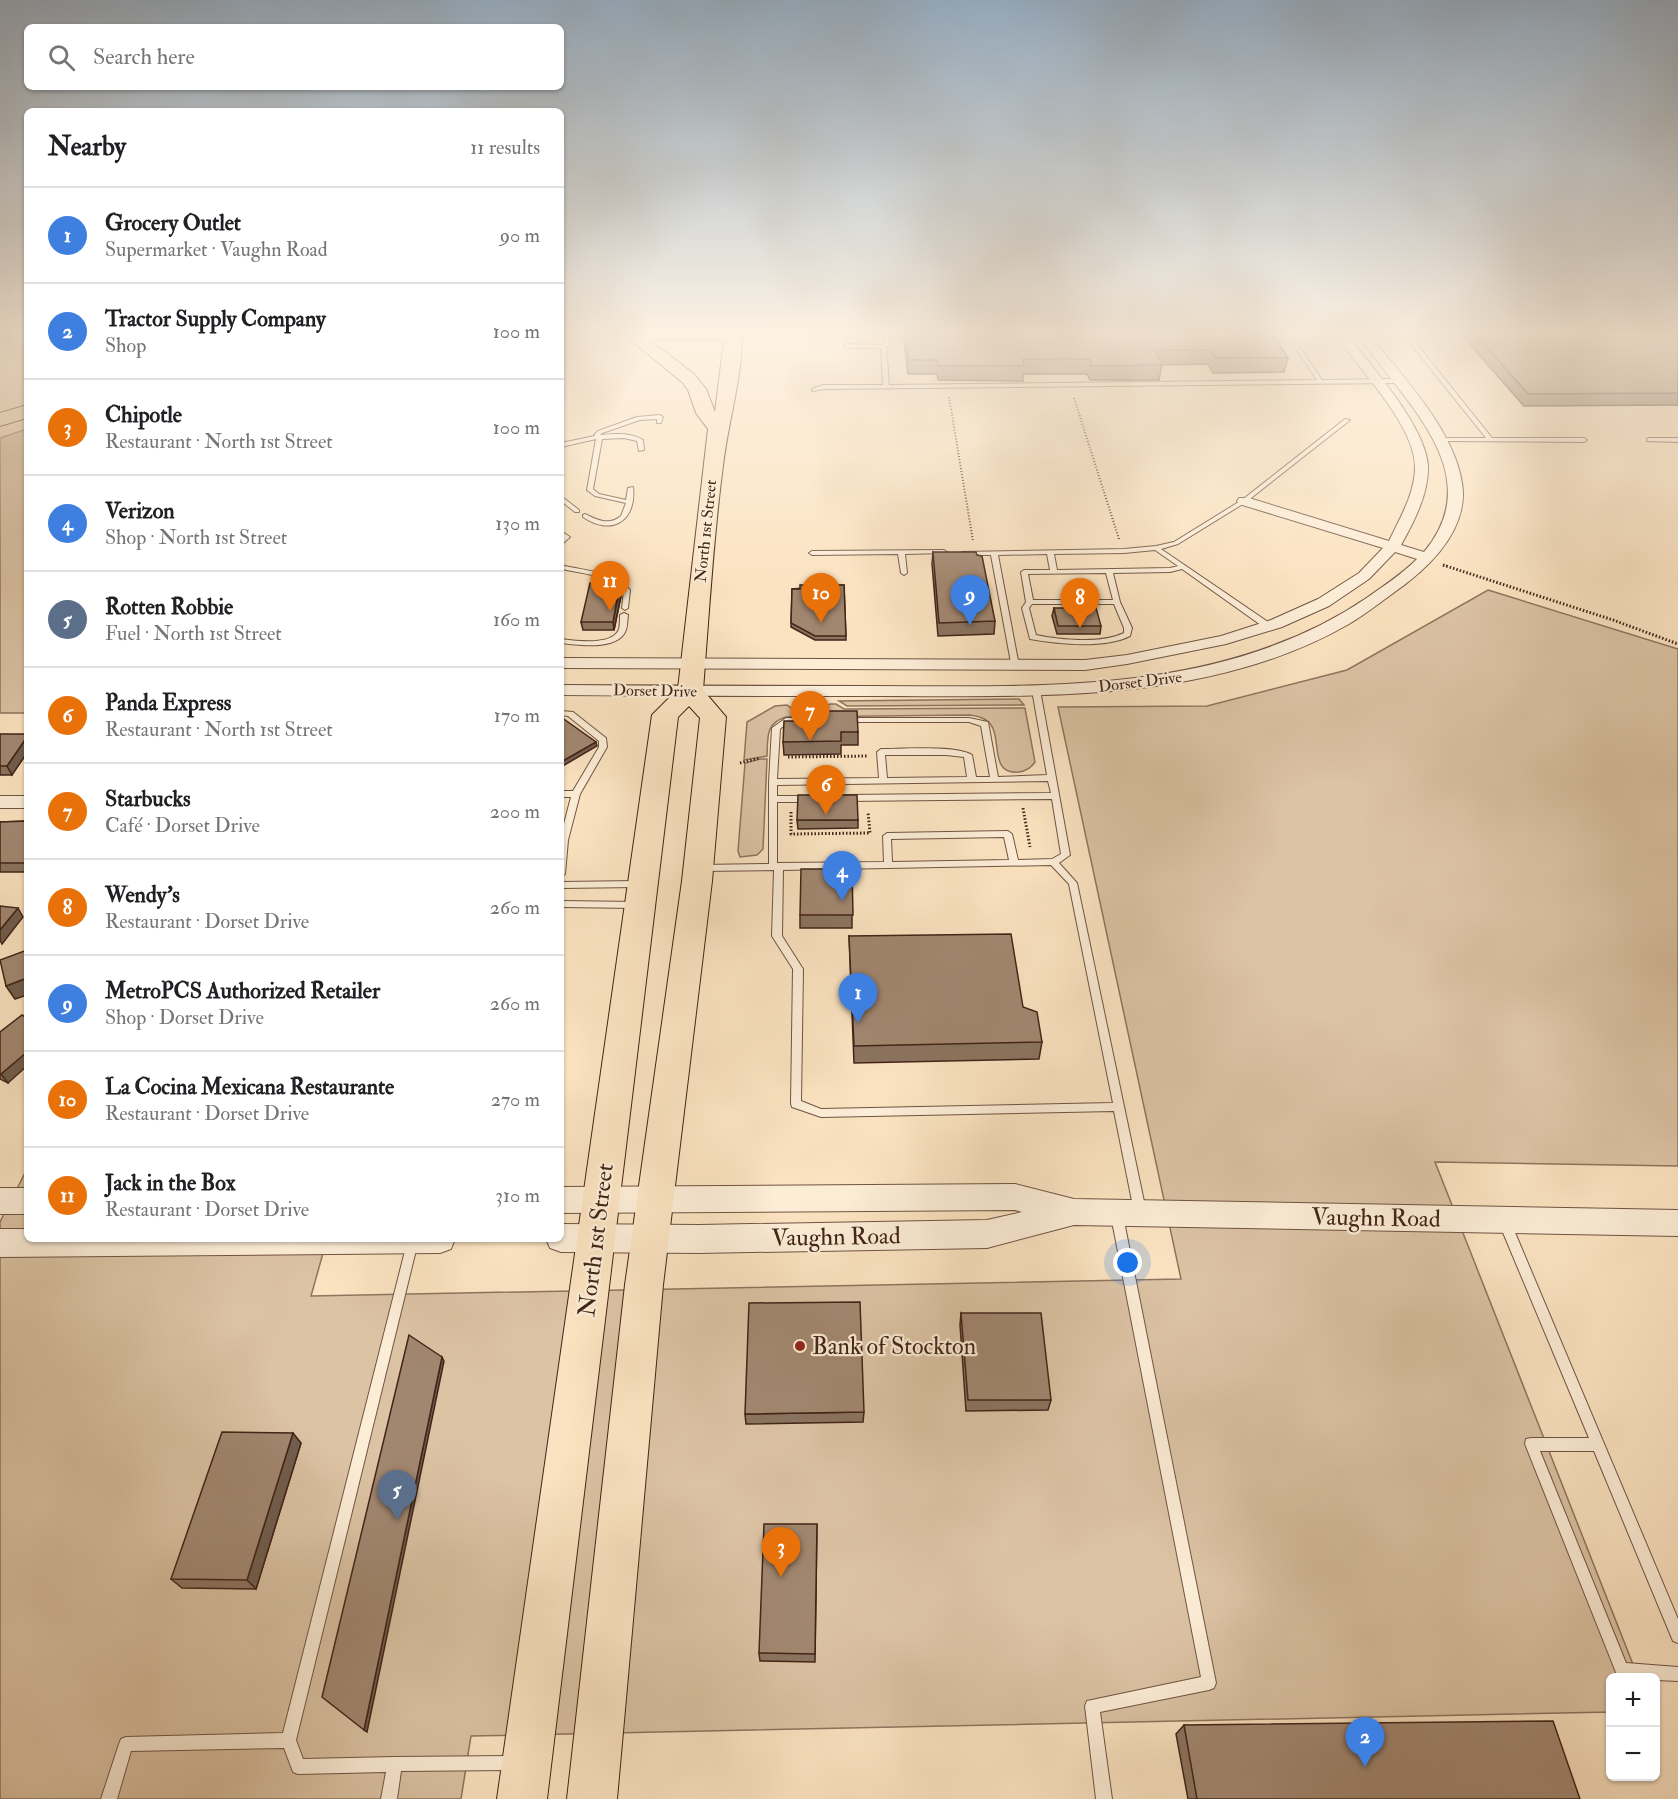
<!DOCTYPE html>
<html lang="en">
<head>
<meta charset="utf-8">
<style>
	body { margin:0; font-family:"IM FELL Double Pica",serif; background:#f6f6f6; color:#202124 }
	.controls { position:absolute; right:18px; bottom:18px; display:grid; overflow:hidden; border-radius:9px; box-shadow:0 2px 4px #0004 }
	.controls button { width:54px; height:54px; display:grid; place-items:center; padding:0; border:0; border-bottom:2px solid #e0e0e0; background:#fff; color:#202124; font:30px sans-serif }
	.you { position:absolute; left:1128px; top:1263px; width:21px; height:21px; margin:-15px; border:4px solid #fff; border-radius:50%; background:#1a73e8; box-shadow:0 0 0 9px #1a73e833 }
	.badge { display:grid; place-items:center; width:39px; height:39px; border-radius:50%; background:#111827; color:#fff; font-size:20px; font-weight:700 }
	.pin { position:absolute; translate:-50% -50px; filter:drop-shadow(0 2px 3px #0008) }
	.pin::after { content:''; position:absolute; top:32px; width:21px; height:18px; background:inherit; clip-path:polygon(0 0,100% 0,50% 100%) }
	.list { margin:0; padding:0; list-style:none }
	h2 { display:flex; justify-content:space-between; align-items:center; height:78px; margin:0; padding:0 24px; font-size:26px }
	h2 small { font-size:20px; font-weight:400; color:#757577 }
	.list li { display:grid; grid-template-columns:39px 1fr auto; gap:18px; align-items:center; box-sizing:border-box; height:96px; padding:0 24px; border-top:2px solid #e0e0e0 }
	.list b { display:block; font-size:22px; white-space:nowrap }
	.list p { margin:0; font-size:20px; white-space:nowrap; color:#757577 }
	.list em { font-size:20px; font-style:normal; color:#757577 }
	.icon { flex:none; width:33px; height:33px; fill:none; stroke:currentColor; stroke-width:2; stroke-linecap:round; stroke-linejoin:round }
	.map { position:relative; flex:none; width:1678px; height:1799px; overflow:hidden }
	.search { position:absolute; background:#fff; box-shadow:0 2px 4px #0004; left:24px; top:24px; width:540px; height:66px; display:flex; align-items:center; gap:15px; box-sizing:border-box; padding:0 21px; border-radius:9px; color:#757577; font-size:22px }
	.panel { position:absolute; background:#fff; box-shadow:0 2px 4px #0004; left:24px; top:108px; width:540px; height:1134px; border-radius:9px }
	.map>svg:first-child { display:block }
</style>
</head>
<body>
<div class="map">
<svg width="1678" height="1799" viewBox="0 0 1678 1799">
	<rect width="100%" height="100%" fill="#fbe3c1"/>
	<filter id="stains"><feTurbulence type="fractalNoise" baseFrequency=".00333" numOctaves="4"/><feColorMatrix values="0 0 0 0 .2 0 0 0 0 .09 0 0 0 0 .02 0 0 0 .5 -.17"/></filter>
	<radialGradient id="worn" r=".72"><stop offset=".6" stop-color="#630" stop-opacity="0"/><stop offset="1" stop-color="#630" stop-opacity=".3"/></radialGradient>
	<path fill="#dcc3a4" stroke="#8f745e" stroke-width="1.5" d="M27,429V713H0V438Z
		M1488,590L1678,649V1166L1435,1162L1638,1677L1610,1678V1712L471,1736L461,1799H0V1222L27,1169V1239H327L311,1296L1181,1279L1058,707L1207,706L1347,670Z
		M1019,699L1024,705L847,706L839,701Z
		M830,704H836L844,709L1025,708L1035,762C1031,768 1026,771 1019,772C989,775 1002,739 991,725C987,718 978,716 970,715L786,717C765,723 768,738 767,756L744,760L747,722L775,706L787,705L794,710L823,709Z
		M760,759H767L763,849L757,855L740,857L738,851L745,763Z"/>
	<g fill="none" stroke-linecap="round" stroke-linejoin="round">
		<defs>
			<path id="service" d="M885,333H890L891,342L886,347L889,385L1317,380L1286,333H1290L1322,380L1398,379L1401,381L1398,383L824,389L812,391V389L823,385H883L881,348H846L843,346L846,344L882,345L885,342Z
				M1402,333H1408L1492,438H1584L1587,440L1584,442L1438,441L1437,440L1440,438H1486Z
				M660,415L663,417L661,423H657V419L640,420L602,433L600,435C615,434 630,432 643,440L644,450L639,451L637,441L624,438L602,439L593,489L599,494L626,500L628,488L633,487C637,520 612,537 583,517V515L585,514C597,520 609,526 621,516L626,503L595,496L587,490L596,439L561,447V443L595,436L594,435L598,431L637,417Z
				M1345,419L1350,420L1246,502L1178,544L1161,549L1271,624V628H1265L1182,569L1170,572L1113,573L1120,602L1132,628L1130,636C1104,649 1058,644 1030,639L1022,608L1026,602L1021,572L1024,570H1050L1047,554L998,555L1019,666L1018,668H1012L991,555H964L962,554V552L1124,549L1156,546L1174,542L1242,500ZM1155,550L1178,566L1170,568L1057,570L1054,554L1124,553ZM1106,573L1113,600H1033L1028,574ZM1032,604H1114L1124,628V633C1102,644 1060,640 1036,635L1029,608Z
				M1649,438H1678V442L1647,441V439Z
				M561,496L579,510V512H575L561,501Z
				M561,531L570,537L561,545V539L563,537L561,536Z
				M944,550L947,552L946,553L905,554L907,573L904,575L901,573L898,554L812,555L809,553L812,551Z
				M565,566C588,571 614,572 630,590L628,608L625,610L622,608L624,590C607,575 583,574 563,569V567Z
				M624,613L628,615C627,621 628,628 624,634C613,650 578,645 561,643V639C575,641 613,646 619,629C620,625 620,619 620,615Z
				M1033,688H1039L1040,690L1070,855L1059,863L1077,883L1146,1211L1144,1215L1140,1216L1136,1215L1134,1211L1114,1111L821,1117L792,1107L791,1104L793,969L772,936L774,870L701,871L697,868L701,865L769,864V782L772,728L786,718H805L809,720L805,722H788L780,729L777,779L879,778L877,752L881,749C901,749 957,745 972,755L976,777H990L981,726L969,722H843L842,720L843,718H969L988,722L998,777L1047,775L1032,690ZM885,755H946L964,757L967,777L887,778ZM1048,781L1051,793L845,795L841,798L845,801L1052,799L1061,854L1052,859L1018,860L1012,834L1008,831L887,833L883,836L884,862L777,863V802H807L811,799L807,796H777V785ZM1004,837L1009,860L892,862L891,839ZM1051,865L1069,884L1113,1103L821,1109L801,1101L803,969L782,936L783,870Z
				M561,711L573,712L606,738L607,747L580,794L568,840L565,874L561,877V835L571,797H561V791H573L599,747V741L568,716L561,715Z
				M638,881L642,884L638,887L561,888V882Z
				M561,901L637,902L642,905L637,908L561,907Z
				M1117,1211L1121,1212L1123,1216L1216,1683L1214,1688L1209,1690L1100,1712L1112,1799H1096L1085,1706L1087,1701L1201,1677L1111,1216L1113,1212Z
				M1505,1218L1509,1219L1511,1223L1678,1619V1643L1673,1641L1594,1451H1540L1626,1663L1678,1667V1681L1656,1680V1678L1622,1677L1617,1675L1525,1444L1526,1439L1531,1438H1589L1499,1223L1501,1219Z
				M408,1239H416L418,1242L296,1740L303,1759L395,1757L513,1756L518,1758L520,1763L518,1768L513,1770L401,1771L397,1799H381L386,1772L298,1774L293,1772L284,1748L131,1751L117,1799H101L119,1744L121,1739L126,1737L283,1733Z"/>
			<path id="minor" d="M729,333H777L771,336L733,338L729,337Z
				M1335,333H1346C1370,365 1426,426 1428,466C1429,493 1414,522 1401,545L1424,552C1492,471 1398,397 1357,333H1368C1401,375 1460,435 1463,492C1464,536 1425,571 1392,594C1378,604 1364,615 1349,624C1208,705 1034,696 878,696C772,696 667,696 561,695V685C665,686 769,686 873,686C1041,686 1223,696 1368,597C1385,585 1402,574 1417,559L1395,552L1369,579L1329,606L1282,627L1226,644L1127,664L1085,670L561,668V658L1085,660L1127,655L1221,636L1271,620L1318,599L1359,573L1383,548L1239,504L1237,501L1239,498H1249L1389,541C1400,518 1415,493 1415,467C1415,424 1357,368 1335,333Z
				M0,796H27V808H0Z"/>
			<path id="tertiary" d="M1015,1184L1074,1199L1678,1210V1236L1074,1225L987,1248L699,1253L561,1252L550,1248L546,1239H561V1224L699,1225L987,1220L1022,1212L1015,1210L561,1213V1187Z
				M0,1188H27V1214H0Z
				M0,1229H27V1239H455L451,1249L440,1253L0,1257Z"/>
			<path id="primary" d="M622,333H740L742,335C742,380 728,422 723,466C713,540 709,615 703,690L726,717L712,881L663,1285L617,1799H567L625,1285L682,881L700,718L689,706L678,717L547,1799H497L652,715L678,689L708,429L696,413L688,390L682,382ZM648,339L724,340L715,412L706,389L694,374Z"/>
			<path id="motorway" d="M724,333H742L740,339H726Z
				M27,405V418L0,426V413Z"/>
		</defs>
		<use href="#service" stroke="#705442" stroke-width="2"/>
		<use href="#minor" stroke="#705442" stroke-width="2"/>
		<use href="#tertiary" stroke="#705442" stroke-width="2"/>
		<use href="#primary" stroke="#422418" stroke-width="2"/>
		<use href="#motorway" stroke="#422418" stroke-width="2"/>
		<path stroke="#422418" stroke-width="2" stroke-dasharray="1 2" stroke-linecap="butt" d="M949,397L973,541
			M1074,398L1119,539
			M1443,565L1447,566"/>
		<path stroke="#422418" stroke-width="3" stroke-dasharray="1.5 2" stroke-linecap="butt" d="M1443,565L1613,620L1678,644
			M788,757L868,756
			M740,763L760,758
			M1023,808L1030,847
			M791,812V834L870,833L868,812"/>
		<use href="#service" fill="#fcedd7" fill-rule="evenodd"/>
		<use href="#minor" fill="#fcedd7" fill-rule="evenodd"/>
		<use href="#tertiary" fill="#fcedd7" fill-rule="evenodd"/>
		<use href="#primary" fill="#fbe3c1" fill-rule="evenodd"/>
		<use href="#motorway" fill="#fbe3c1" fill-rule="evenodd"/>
	</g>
	<path fill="#8b7460" stroke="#422418" stroke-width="1.5" d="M903,333H1272L1288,358L1284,372L1213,373L1208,364L1162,365L1159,380H1090L1087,374H1023V381L938,380L937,374H908Z
		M1460,333H1678V405L1524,406Z
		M933,552L995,621L994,634L938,636L932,564Z
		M844,585L846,640H815L791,627L792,589Z
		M622,591L614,630H583L581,622Z
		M1054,608L1101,626L1100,634H1057L1052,616Z
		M794,721L858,732V745H841V754L784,755L783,742Z
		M0,734L12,775H0Z
		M797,820H858V828L798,829Z
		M27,821V872H0V822Z
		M852,869V928H800V915Z
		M849,936L1023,1007L1042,1042L1039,1059L854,1063Z
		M0,1032L8,1083L0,1079Z
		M961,1313L1051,1400L1048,1410L966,1411L960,1325Z
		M864,1412L863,1422L746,1424L745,1414Z
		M301,1443L256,1589L182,1588L171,1579Z
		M817,1524L815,1662L760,1661L759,1653Z
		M1184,1725L1580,1799H1188L1176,1734Z"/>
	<path fill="#715e4e" stroke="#422418" stroke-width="1.5" d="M620,583L622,591L614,630L613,622Z
		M27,737V753L12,775L7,766Z
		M596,742L597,746L561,767V762Z
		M18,908L23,917L2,944L0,940V930Z
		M27,978V995L15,999L6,986Z
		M27,1052V1066L8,1083L1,1074Z
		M442,1357L444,1361L367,1732L364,1730Z
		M293,1433L301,1443L256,1589L247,1580Z"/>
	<path fill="#a28770" stroke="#422418" stroke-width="1.5" d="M905,333H1272L1288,358H1216L1211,350H1155L1162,365L1092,366L1090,359H1023L1024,366H938L937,360H909Z
		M1474,333H1678V393L1528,394Z
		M933,552H976L977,555L982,556L995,621L939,623Z
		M590,583H620L613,622H581Z
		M800,585H844L846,636H815L791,623L792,589H800Z
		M1054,608H1096L1101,626H1058Z
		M815,711H857L858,732H841V741L783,742L784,721H794V715H815Z
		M561,717L596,742L561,762Z
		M0,734H27V737L7,766H0Z
		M798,795H857L858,820H797Z
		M27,821V863H0V822Z
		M801,869H852L853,915H800Z
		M0,906L18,908L0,930Z
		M1011,934L1023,1007L1037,1012L1042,1042L854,1046L849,936Z
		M27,950V978L6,986L0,960Z
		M22,1015L27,1018V1052L1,1074H0V1032Z
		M860,1302L864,1412L745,1414L749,1303Z
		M961,1313H1041L1051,1400H968Z
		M409,1335L442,1357L364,1730L322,1697Z
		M222,1432L293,1433L247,1580L171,1579Z
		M764,1524H817L815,1654L759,1653Z
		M1553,1721L1580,1799H1197L1184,1725Z"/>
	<linearGradient id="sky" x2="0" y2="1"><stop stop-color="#96adc2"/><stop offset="0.57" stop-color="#fdf2e3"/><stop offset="1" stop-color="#fdf2e3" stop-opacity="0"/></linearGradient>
	<rect width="1678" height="585" fill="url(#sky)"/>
	<circle fill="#8f2418" stroke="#fcedd7" stroke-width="2" cx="800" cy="1346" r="6"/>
	<g text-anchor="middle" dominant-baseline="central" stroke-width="4.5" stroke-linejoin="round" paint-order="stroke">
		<g font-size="16" fill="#422418" stroke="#fcedd7">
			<text transform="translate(706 531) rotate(-84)">North 1st Street</text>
			<text transform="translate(1140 682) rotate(-7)">Dorset Drive</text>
			<text transform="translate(655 691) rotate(1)">Dorset Drive</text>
		</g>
		<g font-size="24" fill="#422418" stroke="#fcedd7">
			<text transform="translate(1376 1218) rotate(1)">Vaughn Road</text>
			<text transform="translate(836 1237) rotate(-1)">Vaughn Road</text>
			<text transform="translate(596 1240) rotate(-83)">North 1st Street</text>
		</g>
		<g font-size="24" fill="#422418" stroke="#fcedd7" text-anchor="start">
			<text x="812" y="1346">Bank of Stockton</text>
		</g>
	</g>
	<rect width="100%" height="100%" filter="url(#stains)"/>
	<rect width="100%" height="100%" fill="url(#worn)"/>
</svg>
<div class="controls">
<button>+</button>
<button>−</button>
</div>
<div class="you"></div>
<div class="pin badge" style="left:858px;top:1023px;background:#3f7fe0">1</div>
<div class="pin badge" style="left:1365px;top:1767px;background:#3f7fe0">2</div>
<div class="pin badge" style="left:781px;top:1577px;background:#e8710a">3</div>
<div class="pin badge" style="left:842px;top:901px;background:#3f7fe0">4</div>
<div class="pin badge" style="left:397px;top:1520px;background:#5c6f8a">5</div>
<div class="pin badge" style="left:826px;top:815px;background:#e8710a">6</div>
<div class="pin badge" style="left:810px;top:741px;background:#e8710a">7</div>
<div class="pin badge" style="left:1080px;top:628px;background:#e8710a">8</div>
<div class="pin badge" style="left:970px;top:625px;background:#3f7fe0">9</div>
<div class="pin badge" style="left:821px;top:623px;background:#e8710a">10</div>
<div class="pin badge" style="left:610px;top:611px;background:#e8710a">11</div>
<div class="search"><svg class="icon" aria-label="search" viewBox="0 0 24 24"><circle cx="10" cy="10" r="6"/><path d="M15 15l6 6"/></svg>Search here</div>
<section class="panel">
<h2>Nearby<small>11 results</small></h2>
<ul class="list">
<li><span class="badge" style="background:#3f7fe0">1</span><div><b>Grocery Outlet</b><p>Supermarket · Vaughn Road</p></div><em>90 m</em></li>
<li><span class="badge" style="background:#3f7fe0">2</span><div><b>Tractor Supply Company</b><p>Shop</p></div><em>100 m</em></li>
<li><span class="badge" style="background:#e8710a">3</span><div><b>Chipotle</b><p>Restaurant · North 1st Street</p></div><em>100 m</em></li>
<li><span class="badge" style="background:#3f7fe0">4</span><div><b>Verizon</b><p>Shop · North 1st Street</p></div><em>130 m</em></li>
<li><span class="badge" style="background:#5c6f8a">5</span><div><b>Rotten Robbie</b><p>Fuel · North 1st Street</p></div><em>160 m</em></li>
<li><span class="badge" style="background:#e8710a">6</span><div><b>Panda Express</b><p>Restaurant · North 1st Street</p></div><em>170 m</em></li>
<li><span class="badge" style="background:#e8710a">7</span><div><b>Starbucks</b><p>Café · Dorset Drive</p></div><em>200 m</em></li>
<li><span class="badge" style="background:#e8710a">8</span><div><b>Wendy's</b><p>Restaurant · Dorset Drive</p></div><em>260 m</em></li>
<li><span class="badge" style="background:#3f7fe0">9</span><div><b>MetroPCS Authorized Retailer</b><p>Shop · Dorset Drive</p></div><em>260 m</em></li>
<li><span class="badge" style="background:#e8710a">10</span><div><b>La Cocina Mexicana Restaurante</b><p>Restaurant · Dorset Drive</p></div><em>270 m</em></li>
<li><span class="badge" style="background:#e8710a">11</span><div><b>Jack in the Box</b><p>Restaurant · Dorset Drive</p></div><em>310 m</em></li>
</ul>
</section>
</div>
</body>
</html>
